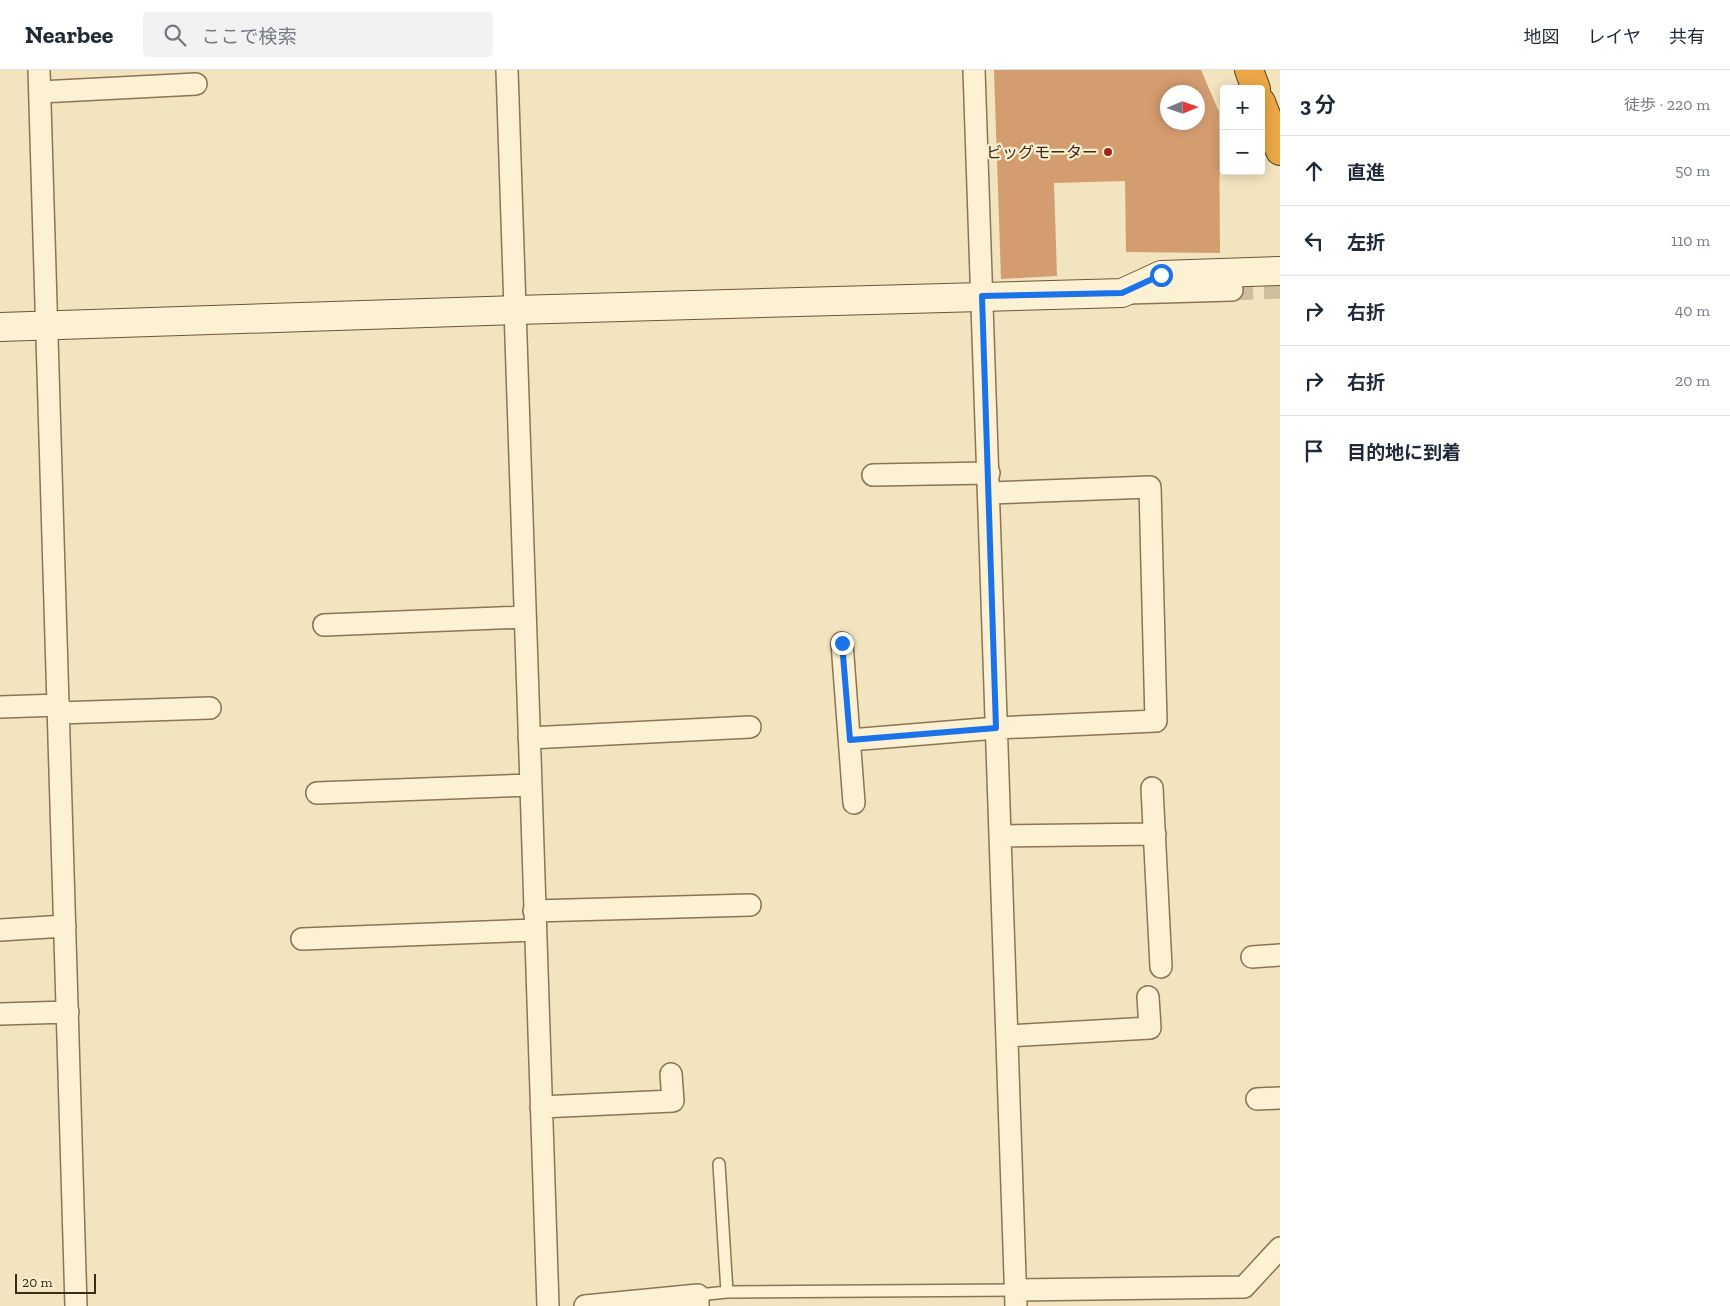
<!DOCTYPE html>
<html lang="ja">
<head>
<meta charset="utf-8">
<style>
	body { margin:0; font-family:"Zilla Slab","Noto Sans JP",serif; background:#f2f2f3; color:#1f2937 }
	.controls { position:absolute; right:15px; top:15px; display:grid; overflow:hidden; border-radius:5px; box-shadow:0 2px 12px #0003 }
	.controls button { width:45px; height:45px; display:grid; place-items:center; padding:0; border:0; border-bottom:1px solid #e0e1e3; background:#fff; color:#1f2937; font:25px sans-serif }
	.compass { position:absolute; left:1160px; top:15px; width:45px; height:45px; border-radius:50%; background:#fff; box-shadow:0 2px 12px #0003; rotate:88deg }
	.scale { position:absolute; left:15px; bottom:12px; width:81px; box-sizing:border-box; padding-left:5px; border:2px solid #3a2b1b; border-top:0; font-size:14px; line-height:18px; white-space:nowrap; color:#3a2b1b; -webkit-text-stroke:4px #f9eece; paint-order:stroke }
	.stop { position:absolute; width:15px; height:15px; margin:-11px; border:4px solid #1a73e8; border-radius:50%; background:#fff }
	.stop.end { background:#1a73e8; border-color:#fff; box-shadow:0 1px 5px #0008 }
	.list { margin:0; padding:0; list-style:none }
	h2 { display:flex; justify-content:space-between; align-items:center; height:65px; margin:0; padding:0 20px; font-size:21px }
	h2 small { font-size:16px; font-weight:400; color:#747a83 }
	.list li { display:grid; grid-template-columns:32px 1fr auto; gap:15px; align-items:center; box-sizing:border-box; height:70px; padding:0 20px; border-top:1px solid #e0e1e3 }
	.list b { display:block; font-size:19px; white-space:nowrap }
	.list em { font-size:16px; font-style:normal; color:#747a83 }
	.icon { flex:none; width:28px; height:28px; fill:none; stroke:currentColor; stroke-width:2; stroke-linecap:round; stroke-linejoin:round }
	.map { position:relative; flex:none; width:1280px; height:1236px; overflow:hidden }
	header { display:flex; align-items:center; gap:30px; box-sizing:border-box; height:70px; padding:0 25px; background:#fff; border-bottom:1px solid #e0e1e3 }
	header strong { font-size:24px }
	nav { display:flex; gap:28px; margin-inline-start:auto; font-size:18px }
	.search { width:350px; height:45px; background:#f2f2f3; display:flex; align-items:center; gap:12px; box-sizing:border-box; padding:0 18px; border-radius:5px; color:#747a83; font-size:19px }
	main { display:flex }
	aside { flex:1; background:#fff }
	.map>svg:first-child { display:block }
</style>
</head>
<body>
<header>
<strong>Nearbee</strong>
<div class="search"><svg class="icon" aria-label="search" viewBox="0 0 24 24"><circle cx="10" cy="10" r="6"/><path d="M15 15l6 6"/></svg>ここで検索</div>
<nav><a>地図</a><a>レイヤ</a><a>共有</a></nav>
</header>
<main>
<div class="map">
<svg width="1280" height="1236" viewBox="0 0 1280 1236">
	<rect width="100%" height="100%" fill="#f2e4be"/>
	<path fill="#d49d70" fill-rule="evenodd" d="M994,0H1201L1219,42L1220,183L1126,182L1125,111L1054,113L1057,206L1001,209ZM1168,22H1198V52H1168Z"/>
	<g fill="none" stroke-linecap="round" stroke-linejoin="round">
		<path stroke="#cdbf9d" stroke-width="21" stroke-dasharray="21 11" stroke-linecap="butt" d="M1232,220L1280,218"/>
		<defs>
			<path id="lane" d="M719,1094L727,1222
				M698,1225L727,1222L1016,1220"/>
			<path id="street" d="M39,0L76,1236
				M507,0C523,412 533,824 548,1236
				M974,0L1016,1236
				M40,22L196,14
				M1127,223L1232,220
				M873,405L989,403
				M324,555L525,547
				M842,573L854,733
				M0,637L59,635
				M58,643L210,638
				M529,668L750,657
				M850,670L996,658L1156,651L1150,417L989,423
				M1152,718L1161,897
				M317,723L530,715
				M1000,766L1155,764
				M534,841L750,835
				M0,860L65,856
				M302,869L534,860
				M1252,887L1280,885
				M0,944L68,942
				M1008,966L1150,958L1148,927
				M1257,1029L1280,1028
				M541,1037L673,1031L671,1004
				M1016,1220L1244,1217L1280,1178
				M585,1236L698,1225V1236"/>
			<path id="secondary" d="M0,257L516,240L1122,223L1161,205L1280,201"/>
			<path id="highway" d="M1249,0L1256,19
				M1261,32L1280,81"/>
		</defs>
		<use href="#lane" stroke="#8c7455" stroke-width="14"/>
		<use href="#street" stroke="#8c7455" stroke-width="24"/>
		<use href="#secondary" stroke="#6d5538" stroke-width="30"/>
		<use href="#highway" stroke="#59422a" stroke-width="30"/>
		<use href="#lane" stroke="#fcf1d2" stroke-width="11"/>
		<use href="#street" stroke="#fcf1d2" stroke-width="21"/>
		<use href="#secondary" stroke="#fcf1d2" stroke-width="28"/>
		<use href="#highway" stroke="#eba845" stroke-width="28"/>
	</g>
	<g fill="none" stroke-linecap="round" stroke-linejoin="round">
		<path stroke="#1a73e8" stroke-width="6" d="M842,573L850,670L996,658L982,226L1122,223L1161,205"/>
	</g>
	<circle fill="#a1231f" stroke="#f9eece" stroke-width="2" cx="1108" cy="82" r="5"/>
	<g text-anchor="middle" dominant-baseline="central" stroke-width="4.5" stroke-linejoin="round" paint-order="stroke">
		<g font-size="16" fill="#3a2b1b" stroke="#f9eece" text-anchor="end">
			<text x="1098" y="82">ビッグモーター</text>
		</g>
	</g>
</svg>
<div class="controls">
<button>+</button>
<button>−</button>
</div>
<svg class="compass" viewBox="-18 -18 36 36"><path d="M0-13l5 13h-10z" fill="#e53935"/><path d="M0 13l5-13h-10z" fill="#747a83"/></svg>
<div class="scale">20 m</div>
<div class="stop" style="left:1161px;top:205px"></div>
<div class="stop end" style="left:842px;top:573px"></div>
</div>
<aside>
<h2>3 分<small>徒歩 · 220 m</small></h2>
<ul class="list">
<li><svg class="icon" aria-label="ahead" viewBox="0 0 24 24"><path d="M12 20V5M6 11l6-6 6 6"/></svg><div><b>直進</b></div><em>50 m</em></li>
<li><svg class="icon" aria-label="left" viewBox="0 0 24 24"><path d="M17 20v-9H6M10 6l-5 5 5 5"/></svg><div><b>左折</b></div><em>110 m</em></li>
<li><svg class="icon" aria-label="right" viewBox="0 0 24 24"><path d="M7 20v-9h11M14 6l5 5-5 5"/></svg><div><b>右折</b></div><em>40 m</em></li>
<li><svg class="icon" aria-label="right" viewBox="0 0 24 24"><path d="M7 20v-9h11M14 6l5 5-5 5"/></svg><div><b>右折</b></div><em>20 m</em></li>
<li><svg class="icon" aria-label="arrive" viewBox="0 0 24 24"><path d="M6 21V4h12l-3 4 3 4H6"/></svg><div><b>目的地に到着</b></div></li>
</ul>
</aside>
</main>
</body>
</html>
